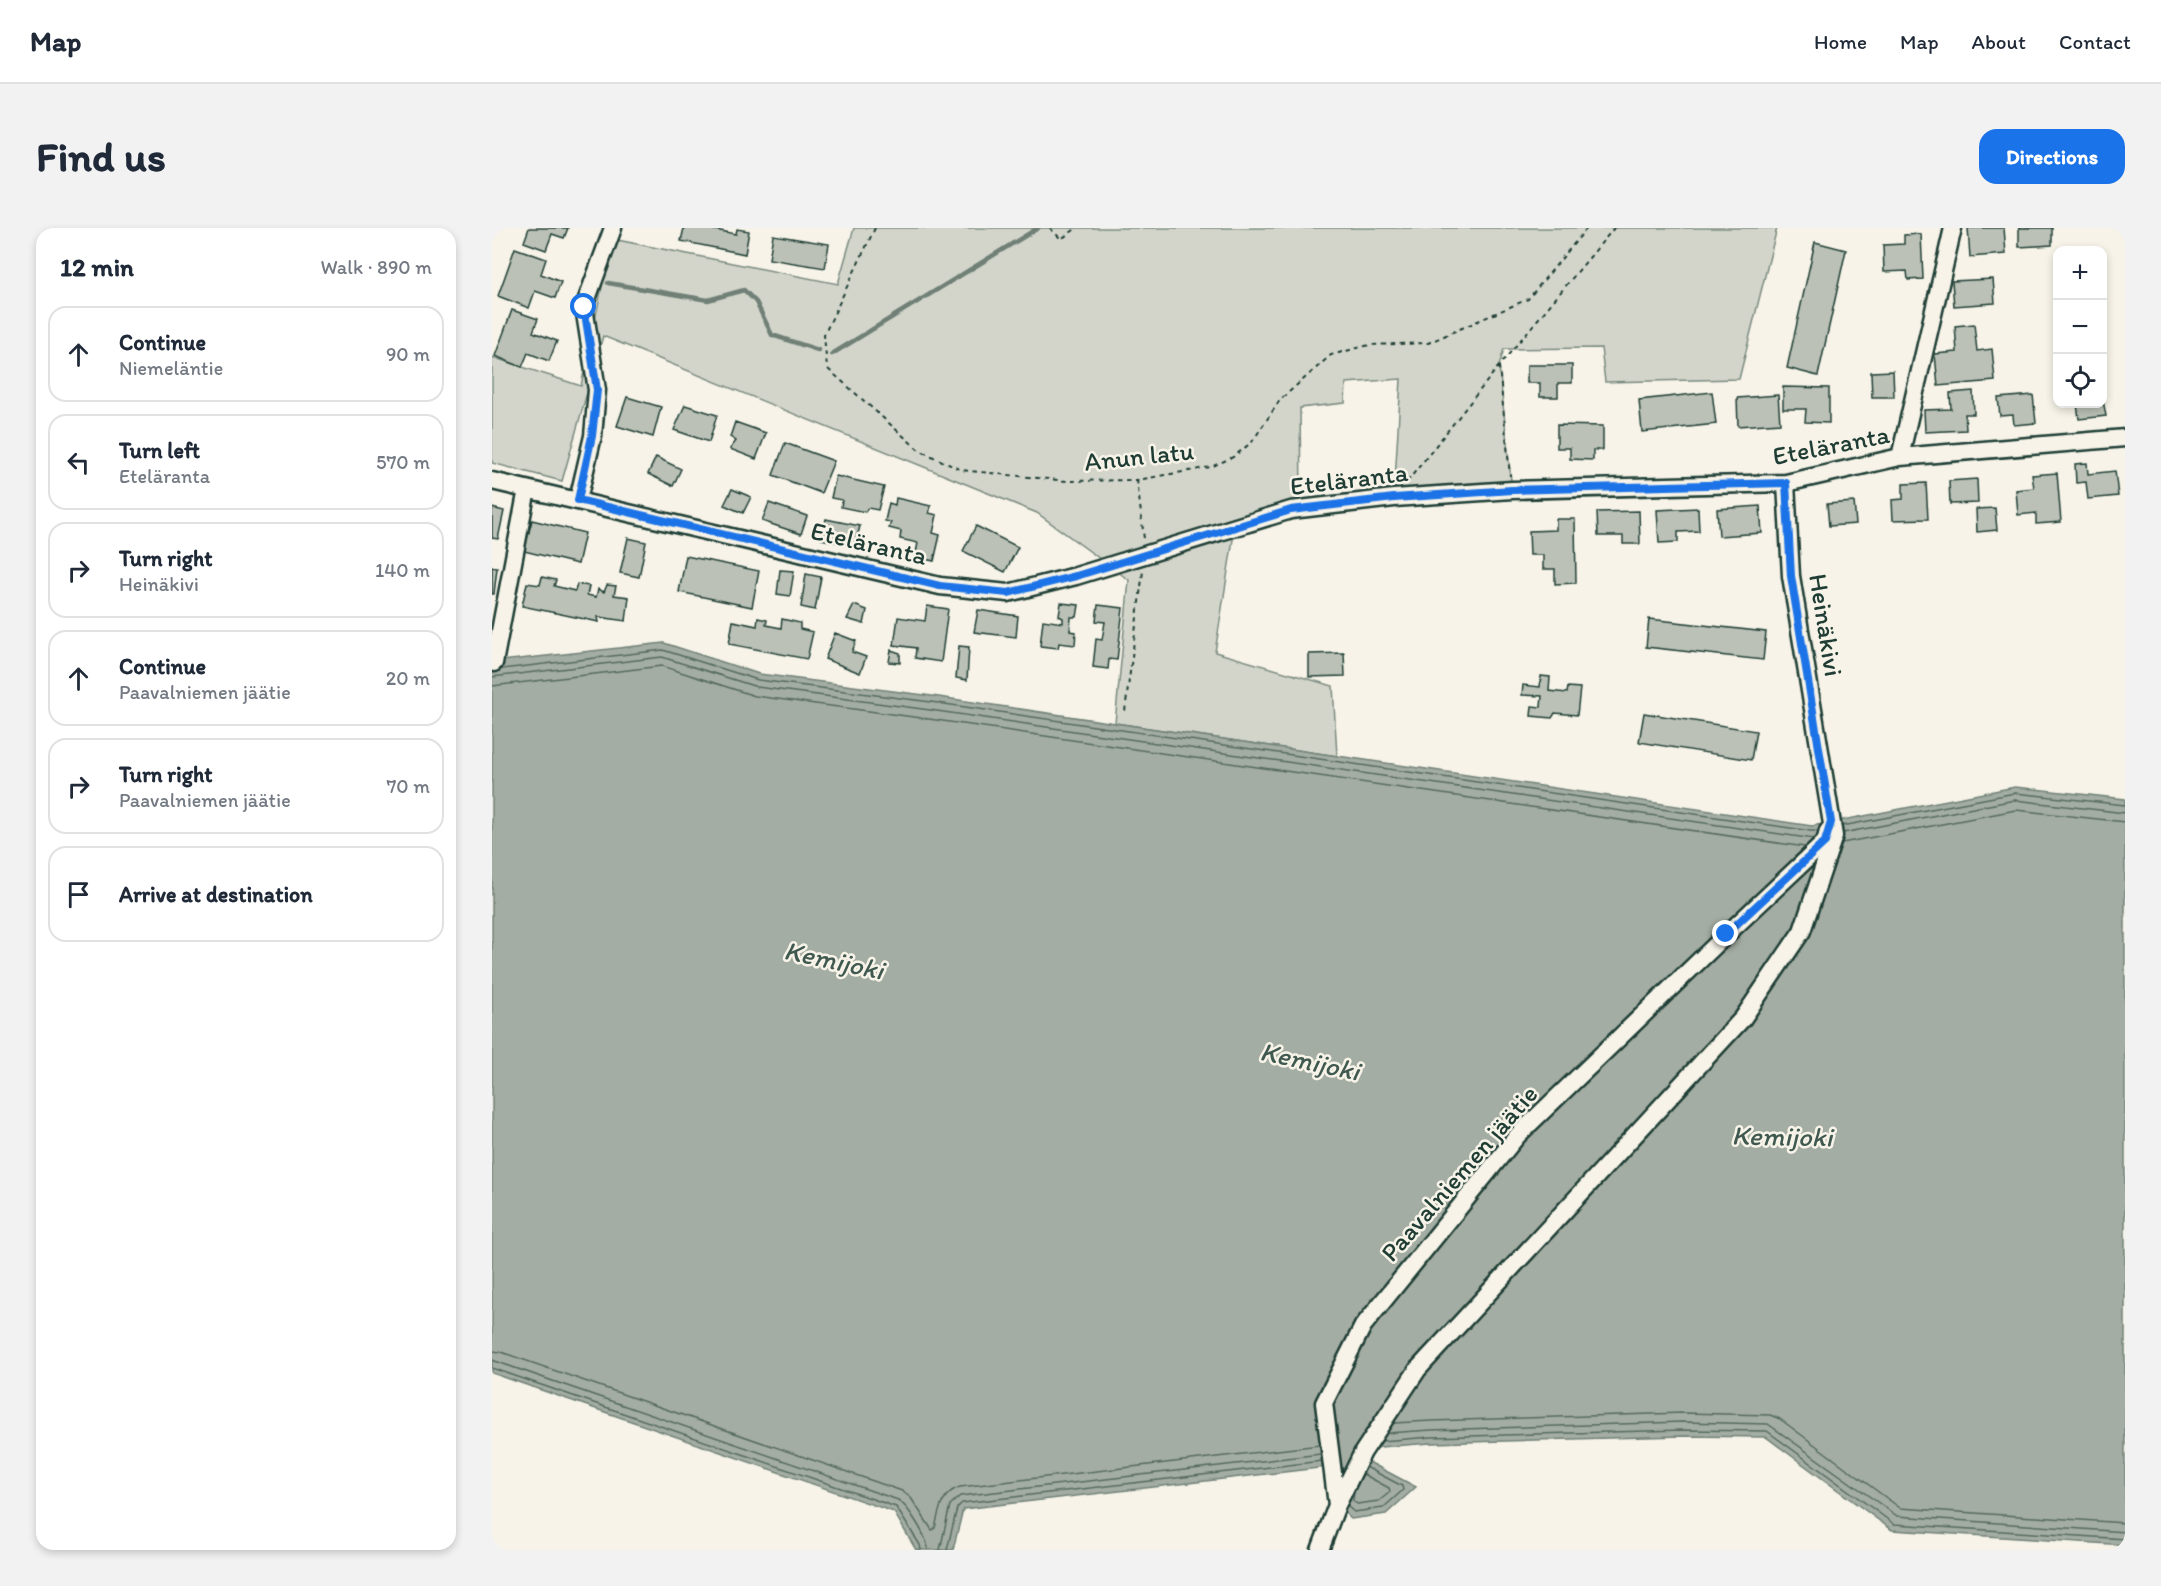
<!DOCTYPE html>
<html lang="en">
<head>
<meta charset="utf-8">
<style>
	body { margin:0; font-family:Itim,sans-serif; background:#f2f2f3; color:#1f2937 }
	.controls { position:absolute; right:18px; top:18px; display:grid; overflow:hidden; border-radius:12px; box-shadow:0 3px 9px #0003 }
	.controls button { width:54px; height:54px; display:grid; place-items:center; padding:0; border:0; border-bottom:2px solid #e0e1e3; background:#fff; color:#1f2937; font:30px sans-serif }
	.stop { position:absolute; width:18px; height:18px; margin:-14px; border:4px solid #1a73e8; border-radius:50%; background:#fff }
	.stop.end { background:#1a73e8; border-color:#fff; box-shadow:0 2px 6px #0008 }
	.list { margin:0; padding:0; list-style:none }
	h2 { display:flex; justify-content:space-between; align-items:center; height:78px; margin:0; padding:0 24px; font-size:26px }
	h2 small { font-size:20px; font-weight:400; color:#747a83 }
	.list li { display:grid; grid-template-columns:39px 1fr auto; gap:18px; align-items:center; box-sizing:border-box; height:96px; margin:0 12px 12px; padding:0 12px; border:2px solid #e0e1e3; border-radius:18px }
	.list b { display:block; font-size:22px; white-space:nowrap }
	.list p { margin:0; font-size:20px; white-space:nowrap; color:#747a83 }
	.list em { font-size:20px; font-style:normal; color:#747a83 }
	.icon { flex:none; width:33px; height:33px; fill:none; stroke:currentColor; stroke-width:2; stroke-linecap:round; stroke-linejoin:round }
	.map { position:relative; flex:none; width:1633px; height:1322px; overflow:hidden; border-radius:18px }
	header { display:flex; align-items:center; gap:36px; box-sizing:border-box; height:84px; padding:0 30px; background:#fff; border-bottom:2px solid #e0e1e3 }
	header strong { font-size:28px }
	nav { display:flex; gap:33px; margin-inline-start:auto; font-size:21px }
	.intro { display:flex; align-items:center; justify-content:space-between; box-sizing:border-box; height:144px; padding:0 36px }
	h1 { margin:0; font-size:42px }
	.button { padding:15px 27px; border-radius:18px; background:#1a73e8; color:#fff; font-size:21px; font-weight:700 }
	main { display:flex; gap:36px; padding:0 36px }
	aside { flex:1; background:#fff; border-radius:18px; box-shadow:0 3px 9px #0003 }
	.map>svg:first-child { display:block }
</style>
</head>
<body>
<header>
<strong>Map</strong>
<nav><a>Home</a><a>Map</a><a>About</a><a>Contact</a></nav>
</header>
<div class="intro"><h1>Find us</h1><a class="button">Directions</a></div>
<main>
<aside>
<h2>12 min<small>Walk · 890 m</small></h2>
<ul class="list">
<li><svg class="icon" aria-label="ahead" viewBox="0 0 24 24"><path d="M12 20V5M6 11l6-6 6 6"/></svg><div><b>Continue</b><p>Niemeläntie</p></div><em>90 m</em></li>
<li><svg class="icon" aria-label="left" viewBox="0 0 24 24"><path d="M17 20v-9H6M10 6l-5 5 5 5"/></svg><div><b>Turn left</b><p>Eteläranta</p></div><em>570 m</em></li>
<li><svg class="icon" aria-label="right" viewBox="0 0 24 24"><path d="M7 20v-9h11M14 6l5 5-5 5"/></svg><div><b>Turn right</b><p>Heinäkivi</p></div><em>140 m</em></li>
<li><svg class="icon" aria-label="ahead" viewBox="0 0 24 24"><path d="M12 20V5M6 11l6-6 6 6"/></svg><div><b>Continue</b><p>Paavalniemen jäätie</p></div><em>20 m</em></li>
<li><svg class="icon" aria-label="right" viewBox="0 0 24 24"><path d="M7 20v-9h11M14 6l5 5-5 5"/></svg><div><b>Turn right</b><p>Paavalniemen jäätie</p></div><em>70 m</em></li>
<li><svg class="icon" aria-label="arrive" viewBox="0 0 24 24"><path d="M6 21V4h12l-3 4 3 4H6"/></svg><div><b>Arrive at destination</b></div></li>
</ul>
</aside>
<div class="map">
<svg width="1633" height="1322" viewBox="0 0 1633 1322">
	<rect width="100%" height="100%" fill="#f7f3e8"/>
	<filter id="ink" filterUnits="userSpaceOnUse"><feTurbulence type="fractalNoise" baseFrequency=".0167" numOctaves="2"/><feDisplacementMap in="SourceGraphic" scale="12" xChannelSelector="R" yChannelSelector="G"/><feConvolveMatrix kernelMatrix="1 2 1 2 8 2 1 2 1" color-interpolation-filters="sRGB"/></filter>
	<g filter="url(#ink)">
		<path fill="#d3d5ca" stroke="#79897f" stroke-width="1.5" d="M362,0H1285L1247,151L1113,154L1109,120L1012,121L1007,138L1020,262L902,270L909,151L854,155L853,175L808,180L809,271L743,299L723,424L841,458L845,528L623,495L637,352L545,285L111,108L70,253L0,235V129L89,158L120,11L346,56Z"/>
		<path fill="#a4ada3" stroke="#6f8077" stroke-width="1.5" d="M172,415L267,446L440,468L1320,598L1523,559L1633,571V1317L1400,1302L1274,1209L1191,1208L939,1215L888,1219L877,1224L875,1233L924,1259L894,1286L859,1291L845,1277L849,1267L850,1247L835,1239L471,1281L461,1322H424L402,1284L0,1145V434Z"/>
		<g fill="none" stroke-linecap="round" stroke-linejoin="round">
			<path stroke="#546a60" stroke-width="1.5" d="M10,441L171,422L266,452L439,474L1319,603H1326
				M0,449L170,429L265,459L438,482L1322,611
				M0,458L170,438L263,468L437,491L1313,619
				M1350,598L1523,565L1633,577
				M1351,605L1523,572L1633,585
				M1350,615L1524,582L1633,594
				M0,1123L9,1124L410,1263L419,1270L440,1302L443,1300C447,1283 449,1265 468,1259L828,1217
				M0,1132L406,1272C416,1278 436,1310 436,1322
				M0,1140L404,1279L428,1317L429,1322
				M902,1195L939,1193L1191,1185L1278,1187L1288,1191L1408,1280L1633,1295
				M895,1205L939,1202L1191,1194L1276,1196L1405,1288L1633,1304
				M890,1213L939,1209L1191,1202L1275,1203L1402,1296L1633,1311
				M862,1264L861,1273L865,1276L887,1273L898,1264L897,1260L871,1246
				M855,1278L862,1284L891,1280L911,1262L910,1258L874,1239
				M448,1322L458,1277L468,1268L829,1226
				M455,1322L465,1280L470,1275L830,1233"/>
			<path stroke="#6f8077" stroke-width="4.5" d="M116,55L216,72L252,62L264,74L280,107L326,122
				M340,126L546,0"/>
		</g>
		<path fill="#bbc1b6" stroke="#1f3d34" stroke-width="1.5" d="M37,0H76L72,10L60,6L54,22L32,14Z
			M192,0H213L244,6L245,1L257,3L253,26L189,13Z
			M1476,0H1512L1514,26L1478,29Z
			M1527,0H1560V17L1527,19Z
			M1429,6L1431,51L1416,52L1415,43L1392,44L1391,17L1412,16V7Z
			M281,7L337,16L333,40L277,31Z
			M1323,14L1354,22L1326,148L1295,140Z
			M23,20L54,31L49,46L69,54L63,70L43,63L37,80L6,68Z
			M1501,51L1503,75L1462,78L1460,53Z
			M20,82L46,91L41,104L65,113L57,133L36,125L30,139L3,128Z
			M1482,96L1485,123L1500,121L1503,153L1446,158L1443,126L1465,124L1463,98Z
			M1035,137H1080V155H1066V169H1048V155H1035Z
			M1401,143L1402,169H1380L1379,144Z
			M1291,159L1337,160V195L1313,194L1314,181H1291Z
			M1481,163L1482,186H1473L1474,202L1433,204L1432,182L1459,181L1458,165Z
			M1220,164L1224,196L1150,204L1147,172Z
			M1286,167L1288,195L1246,198L1245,170Z
			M1541,167L1544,195L1522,197L1521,187L1508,188L1506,170Z
			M1610,167L1614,188L1587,191L1585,176H1610Z
			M135,169L169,179L161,209L125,198Z
			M193,177L225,187L217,214L182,202Z
			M243,194L274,205L264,231L238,221L244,213L238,209Z
			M1065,197L1111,198V222H1101V232L1078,231V220H1065Z
			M293,215L342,233L329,265L281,247Z
			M164,229L189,241L181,258L156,246Z
			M1595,235L1596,246L1623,243L1626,268L1596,271L1594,254L1584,255L1583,236Z
			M1565,245L1569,294L1544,296V285L1526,287L1524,262L1542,260L1540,247Z
			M344,248L392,259L386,282L376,280L373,284L349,279L350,272L339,270Z
			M1485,251L1486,275L1458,276L1457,253Z
			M1434,255L1436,291L1401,292L1400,272L1411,271V256Z
			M240,261L259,269L251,285L232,277Z
			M404,270L439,278L437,285L445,287L441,305L448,307L442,333L423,329L426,315L408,311L409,303L397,300L399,294L393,293L397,275L403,277Z
			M1362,274L1364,296L1337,298L1335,276Z
			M277,275L315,288L309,306L270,293Z
			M1268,278L1270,305L1227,308L1225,281Z
			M0,280L12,283L6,311L0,310Z
			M1206,280L1207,303L1186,304V314L1167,315L1165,282Z
			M1503,280L1505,302L1485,304L1484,281Z
			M1147,283L1148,316H1131V308H1106L1105,284Z
			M334,291L368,298L363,318L329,311Z
			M1064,291H1083L1084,355L1063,356V341H1051V327H1038L1037,303L1064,302Z
			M40,292L93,305L86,336L32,323Z
			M484,298L526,319L513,344L471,323Z
			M136,310L154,314L147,349L128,345Z
			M194,328L267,343L260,379L187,364Z
			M0,339L5,340L2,366H0Z
			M288,342L302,343L298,368L285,366Z
			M314,346L329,349L323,382L309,379Z
			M50,349L64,352L62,358L83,363L85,356L97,358L95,367L104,369L106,361L112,364L115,357L124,358L122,367L137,369L134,393L106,389L107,394L30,378L35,355L48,357Z
			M569,375L587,377L585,389H579L578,403L584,404L583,417L567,415L566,420L548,418L551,392L571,395V390L567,388Z
			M362,377L375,382L372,396L355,391Z
			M606,377L631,380L625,432L617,431L616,441L601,439L604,411L610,412L613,394L604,393Z
			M435,378L456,381L449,434L423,430L424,420L402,417L406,389L433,393Z
			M486,382L526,388L524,409L482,404Z
			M266,390L275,392L274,397L289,400L290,391L308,395V401L321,404L315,431L237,416L241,393L265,398Z
			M1157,391L1274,404L1271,432L1154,419Z
			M343,405L364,413L360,424L374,429L368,445L333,431Z
			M467,418L477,419L475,452L464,450Z
			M399,422L408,425V435L397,434Z
			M852,425L853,448L817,449V426Z
			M1049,448L1058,449L1057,463L1075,465L1076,459L1088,460L1085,487L1063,485L1060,490L1039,488L1040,478L1049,479L1050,468L1030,467L1031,457L1048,459Z
			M1152,485L1264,503L1259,532L1147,514Z"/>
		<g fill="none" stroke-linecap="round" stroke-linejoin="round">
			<defs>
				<path id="minor" d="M1408,229L1461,0
					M0,253L448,358L516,365L584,348L799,282L902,270L1020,262L1294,255L1408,229L1633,210
					M86,272L101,208L105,162L92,79L121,0
					M2,435L35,261
					M845,1277L832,1175L871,1098L1026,907L1235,706L1333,614L1336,603
					M828,1322L845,1277L871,1224L926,1141L1251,790L1310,703L1342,608L1299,348L1294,255"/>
			</defs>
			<use href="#minor" stroke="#1f3d34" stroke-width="21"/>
			<path stroke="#1f3d34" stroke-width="2" stroke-dasharray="4.5 4.5" stroke-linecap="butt" d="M383,0L332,107L335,140L427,222L469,242L575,253L645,252L719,239L741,229L760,214L788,172L839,127L877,117L936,115L1036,71L1095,0
				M558,0L569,11L585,0
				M1007,138L1018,248
				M645,252L652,311
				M915,254L1007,138L1122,0
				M633,483L651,343"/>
			<use href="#minor" stroke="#f7f3e8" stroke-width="16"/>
		</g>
	</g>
	<g fill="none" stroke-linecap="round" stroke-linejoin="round" filter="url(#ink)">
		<path stroke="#1a73e8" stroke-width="8" d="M92,79L105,162L100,208L86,272L448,358L516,365L584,348L799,282L902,270L1020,262L1294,255L1299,348L1339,594L1333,614L1234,706"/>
	</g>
	<g text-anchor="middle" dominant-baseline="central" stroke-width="5" stroke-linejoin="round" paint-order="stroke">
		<g font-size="26" fill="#1f3d34" stroke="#f7f3e8">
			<text transform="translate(1339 217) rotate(-11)">Eteläranta</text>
			<text transform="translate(647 228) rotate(-6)">Anun latu</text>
			<text transform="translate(857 251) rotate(-7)">Eteläranta</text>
			<text transform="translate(377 315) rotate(13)">Eteläranta</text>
			<text transform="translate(1334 397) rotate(81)">Heinäkivi</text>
			<text transform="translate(967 945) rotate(-49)">Paavalniemen jäätie</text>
		</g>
		<g font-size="27" font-style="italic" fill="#405950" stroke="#f7f3e8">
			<text transform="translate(342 732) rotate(12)">Kemijoki</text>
			<text transform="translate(818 833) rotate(12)">Kemijoki</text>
			<text transform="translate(1290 908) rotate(1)">Kemijoki</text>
		</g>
	</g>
</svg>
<div class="controls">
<button>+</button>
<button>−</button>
<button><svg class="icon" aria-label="locate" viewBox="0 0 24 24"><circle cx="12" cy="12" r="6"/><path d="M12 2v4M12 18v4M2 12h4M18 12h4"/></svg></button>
</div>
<div class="stop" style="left:92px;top:79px"></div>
<div class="stop end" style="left:1234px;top:706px"></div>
</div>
</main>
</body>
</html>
